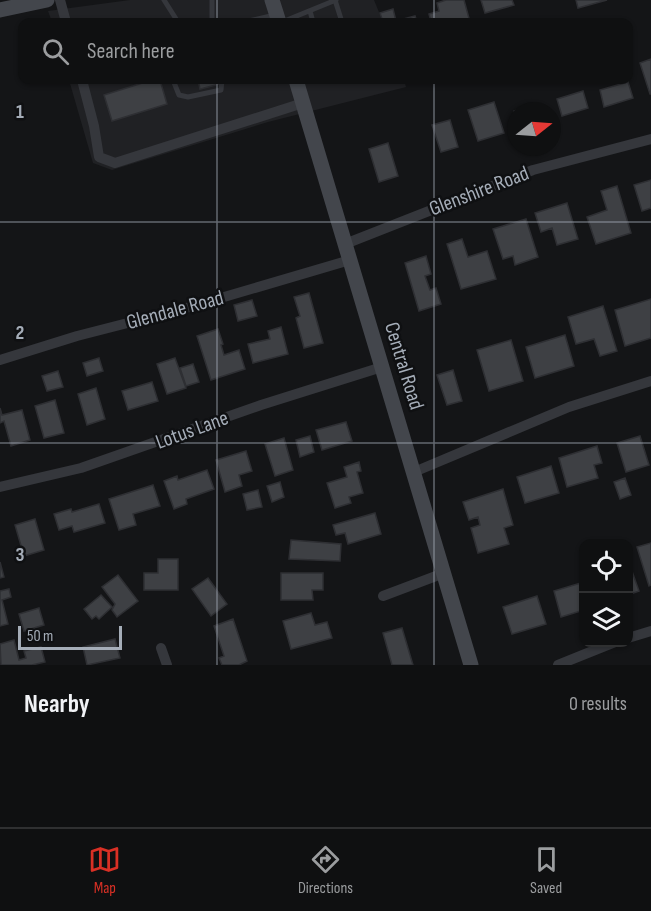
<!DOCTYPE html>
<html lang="en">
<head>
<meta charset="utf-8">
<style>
	body { margin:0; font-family:"Sofia Sans Condensed",sans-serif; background:#18191a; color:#f1f3f6 }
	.controls { position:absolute; right:18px; bottom:18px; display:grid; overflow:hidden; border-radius:12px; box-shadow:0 2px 4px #0004 }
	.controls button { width:54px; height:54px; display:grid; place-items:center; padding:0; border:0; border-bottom:2px solid #2f3031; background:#0f1011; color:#f1f3f6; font:30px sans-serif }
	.compass { position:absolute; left:507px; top:102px; width:54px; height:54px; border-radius:50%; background:#0f1011; box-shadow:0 2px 4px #0004; rotate:73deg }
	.scale { position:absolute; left:18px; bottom:15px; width:104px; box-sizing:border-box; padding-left:6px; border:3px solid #a5adb8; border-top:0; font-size:16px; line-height:21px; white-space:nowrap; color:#a5adb8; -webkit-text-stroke:4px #0f1012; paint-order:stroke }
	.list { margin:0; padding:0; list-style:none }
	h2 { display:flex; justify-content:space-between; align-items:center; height:78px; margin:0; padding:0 24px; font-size:26px }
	h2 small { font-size:20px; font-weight:400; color:#9b9d9f }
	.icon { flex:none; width:33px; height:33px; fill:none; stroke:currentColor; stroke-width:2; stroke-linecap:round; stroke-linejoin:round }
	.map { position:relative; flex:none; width:651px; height:665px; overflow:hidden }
	.search { position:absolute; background:#0f1011; box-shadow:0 2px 4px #0004; left:18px; right:18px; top:18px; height:66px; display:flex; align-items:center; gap:15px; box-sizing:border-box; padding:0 21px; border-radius:12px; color:#9b9d9f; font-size:22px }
	.sheet { height:162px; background:#0f1011 }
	nav { display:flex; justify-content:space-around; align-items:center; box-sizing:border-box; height:84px; border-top:2px solid #2f3031; background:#0f1011; font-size:16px; color:#9b9d9f }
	nav a { display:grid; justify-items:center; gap:3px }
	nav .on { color:#d93025 }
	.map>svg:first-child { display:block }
</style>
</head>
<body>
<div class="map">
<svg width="651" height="665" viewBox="0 0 651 665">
	<rect width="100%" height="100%" fill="#141517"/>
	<path fill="#202124" d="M130,0H374L383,22H52L48,11Z
		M69,80H404L406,87L268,122L112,170L93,163Z"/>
	<path fill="#3e4044" stroke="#2e2f33" stroke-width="1.5" d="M446,0H464L470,22H431L429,14L439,11L437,3Z
		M481,0H512L514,5L485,13Z
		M576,0H607L578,8Z
		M393,9L396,21L415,16L417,22H383L380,13Z
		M651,59V94H650L640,63Z
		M152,80H160L167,104L112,121L104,95Z
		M198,80H219L220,84L200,89Z
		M628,82L633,98L604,107L600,90Z
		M583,91L588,108L562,116L557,99Z
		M494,102L504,133L478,141L468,110Z
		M534,105L535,111H516V118L514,111Z
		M450,120L458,147L441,152L432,125Z
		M388,143L398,176L379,182L369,149Z
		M651,180V208L642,211L634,185Z
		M617,186L631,233L596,244L587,217L607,210L601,191Z
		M567,203L578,239L557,245L552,228L541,232L535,213Z
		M526,219L538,257L515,265L513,256L503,259L493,229Z
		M462,239L468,257L487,251L496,279L461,289L447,244Z
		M426,256L431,274L425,276L430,290L436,288L441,304L419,311L405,263Z
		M309,293L323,343L304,348L296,318L300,316L294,297Z
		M651,299V338L625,346L615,310Z
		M252,300L257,316L238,321L234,305Z
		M603,306L617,351L600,356L594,339L576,344L568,317Z
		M281,327L288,354L253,363L248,344L270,339L268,331Z
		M218,329L223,344L221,345L224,355L239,350L245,369L211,380L197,336Z
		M565,335L574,366L535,378L526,347Z
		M511,340L523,381L489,391L477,350Z
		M99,358L103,371L87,376L83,363Z
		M175,358L186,388L167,394L157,364Z
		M193,364L199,382L186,386L180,368Z
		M453,370L462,401L447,405L437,375Z
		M58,371L63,387L47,391L42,376Z
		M152,382L158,401L128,410L122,391Z
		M96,388L105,419L87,425L78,394Z
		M55,400L64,433L44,438L35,406Z
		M0,408L2,415L22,410L30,440L11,446L4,421L0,423Z
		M346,422L352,441L322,450L316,430Z
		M310,436L314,452L300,457L296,440Z
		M640,436L649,465L626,472L617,443Z
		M284,438L293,470L275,476L265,444Z
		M597,446L602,463L594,465L598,478L567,487L559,458Z
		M246,451L252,471L239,475L242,486L225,492L216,460Z
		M359,462L361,471L357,472L363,493L349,497L351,503L335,508L327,483L347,477L344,467Z
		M551,466L559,493L525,503L517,477Z
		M207,470L214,489L186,499L187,504L174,509L164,481L177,476L178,480Z
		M625,478L631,495L620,499L614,482Z
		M280,482L284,497L272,502L267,486Z
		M153,485L160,506L133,514L136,525L119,530L109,499Z
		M503,489L513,525L504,528L509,544L478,553L471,528L480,525L478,517L469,520L463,502Z
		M258,490L262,507L247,510L243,494Z
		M99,504L105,523L74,532L72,526L59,530L54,514L71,509L72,512Z
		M375,513L381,534L348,544L345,533L336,535L333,525Z
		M35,519L44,550L24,556L15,525Z
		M291,540L341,544L340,561L289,559Z
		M651,543V585L649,586L637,547Z
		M158,559H178V590H144V573H158Z
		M628,560L639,591L628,595Z
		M0,562L4,577L0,578Z
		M281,573H323V590H312L313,600H281Z
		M118,575L138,601L117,617L112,610L115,604L102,587Z
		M208,578L227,604L211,616L192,589Z
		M584,582V610L561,617L554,591Z
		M9,589L11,597L2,600L8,624L0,626V591Z
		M101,595L112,607L99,619L96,616L92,619L84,609Z
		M537,596L546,624L512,634L503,607Z
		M39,608L44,625L24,631L19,614Z
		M311,613L315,625L327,622L332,638L291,649L283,621Z
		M233,619L247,661L239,665H222L219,658L224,656L214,626Z
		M402,628L413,665H392L383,633Z
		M115,639L120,658L87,665L83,647Z
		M14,640L19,660L26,658L24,651L41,647L45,662L32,665H1L0,644Z"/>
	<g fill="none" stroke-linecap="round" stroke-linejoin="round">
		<path stroke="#35373c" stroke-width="5" d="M164,0L178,22
			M335,0L342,22
			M310,11L313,22
			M212,22V0
			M244,22L275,15
			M282,22L336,0
			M173,80L179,95L188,97L221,90L222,80"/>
		<path stroke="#35373c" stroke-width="10" d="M60,0L66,22
			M82,80L94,126L99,157L115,163L303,103
			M345,244L533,170L651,139
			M0,360L77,336L190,307L350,260
			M414,472L569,407L651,381
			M0,487L81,468L261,405L382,367
			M383,596L444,573
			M628,638L651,631
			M161,648L167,665
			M558,665L615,642"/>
		<path stroke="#43464c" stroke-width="15" d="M272,0L279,22
			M0,10L47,0
			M296,80L471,665"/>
	</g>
	<path fill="none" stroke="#a5adb8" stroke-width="1.5" stroke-opacity="0.55" d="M217,0V22M434,0V22M217,80V665M434,80V665M0,222H651M0,443H651"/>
	<g text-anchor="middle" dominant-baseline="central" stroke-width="5" stroke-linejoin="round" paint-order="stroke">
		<g font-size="21" fill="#a5adb8" stroke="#0f1012">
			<text transform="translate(479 191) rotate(-21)">Glenshire Road</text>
			<text transform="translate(175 310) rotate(-15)">Glendale Road</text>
			<text transform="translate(404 366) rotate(73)">Central Road</text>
			<text transform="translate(192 430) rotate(-20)">Lotus Lane</text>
		</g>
	</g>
	<g font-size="20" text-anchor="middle" font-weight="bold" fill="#a5adb8" stroke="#0f1012" stroke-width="5" stroke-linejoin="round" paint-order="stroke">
		<text x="20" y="118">1</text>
		<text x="20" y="339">2</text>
		<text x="20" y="561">3</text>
	</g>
</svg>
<div class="controls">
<button><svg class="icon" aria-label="locate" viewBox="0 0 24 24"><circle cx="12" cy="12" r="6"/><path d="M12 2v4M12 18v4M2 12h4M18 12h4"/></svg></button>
<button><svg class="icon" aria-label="layers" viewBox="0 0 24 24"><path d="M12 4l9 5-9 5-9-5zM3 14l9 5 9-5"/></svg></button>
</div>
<svg class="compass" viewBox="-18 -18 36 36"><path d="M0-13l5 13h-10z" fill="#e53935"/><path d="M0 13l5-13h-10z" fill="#9b9d9f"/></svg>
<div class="scale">50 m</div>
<div class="search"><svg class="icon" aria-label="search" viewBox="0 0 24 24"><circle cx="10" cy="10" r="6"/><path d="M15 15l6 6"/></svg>Search here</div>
</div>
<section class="sheet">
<h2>Nearby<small>0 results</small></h2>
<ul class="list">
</ul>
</section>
<nav>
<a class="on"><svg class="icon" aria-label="map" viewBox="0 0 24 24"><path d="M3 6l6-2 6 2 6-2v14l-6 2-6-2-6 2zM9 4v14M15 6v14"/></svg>Map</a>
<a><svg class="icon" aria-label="directions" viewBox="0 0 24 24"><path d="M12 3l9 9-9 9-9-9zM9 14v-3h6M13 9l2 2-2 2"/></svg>Directions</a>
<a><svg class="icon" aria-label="saved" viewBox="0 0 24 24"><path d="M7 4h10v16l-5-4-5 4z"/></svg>Saved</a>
</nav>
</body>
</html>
